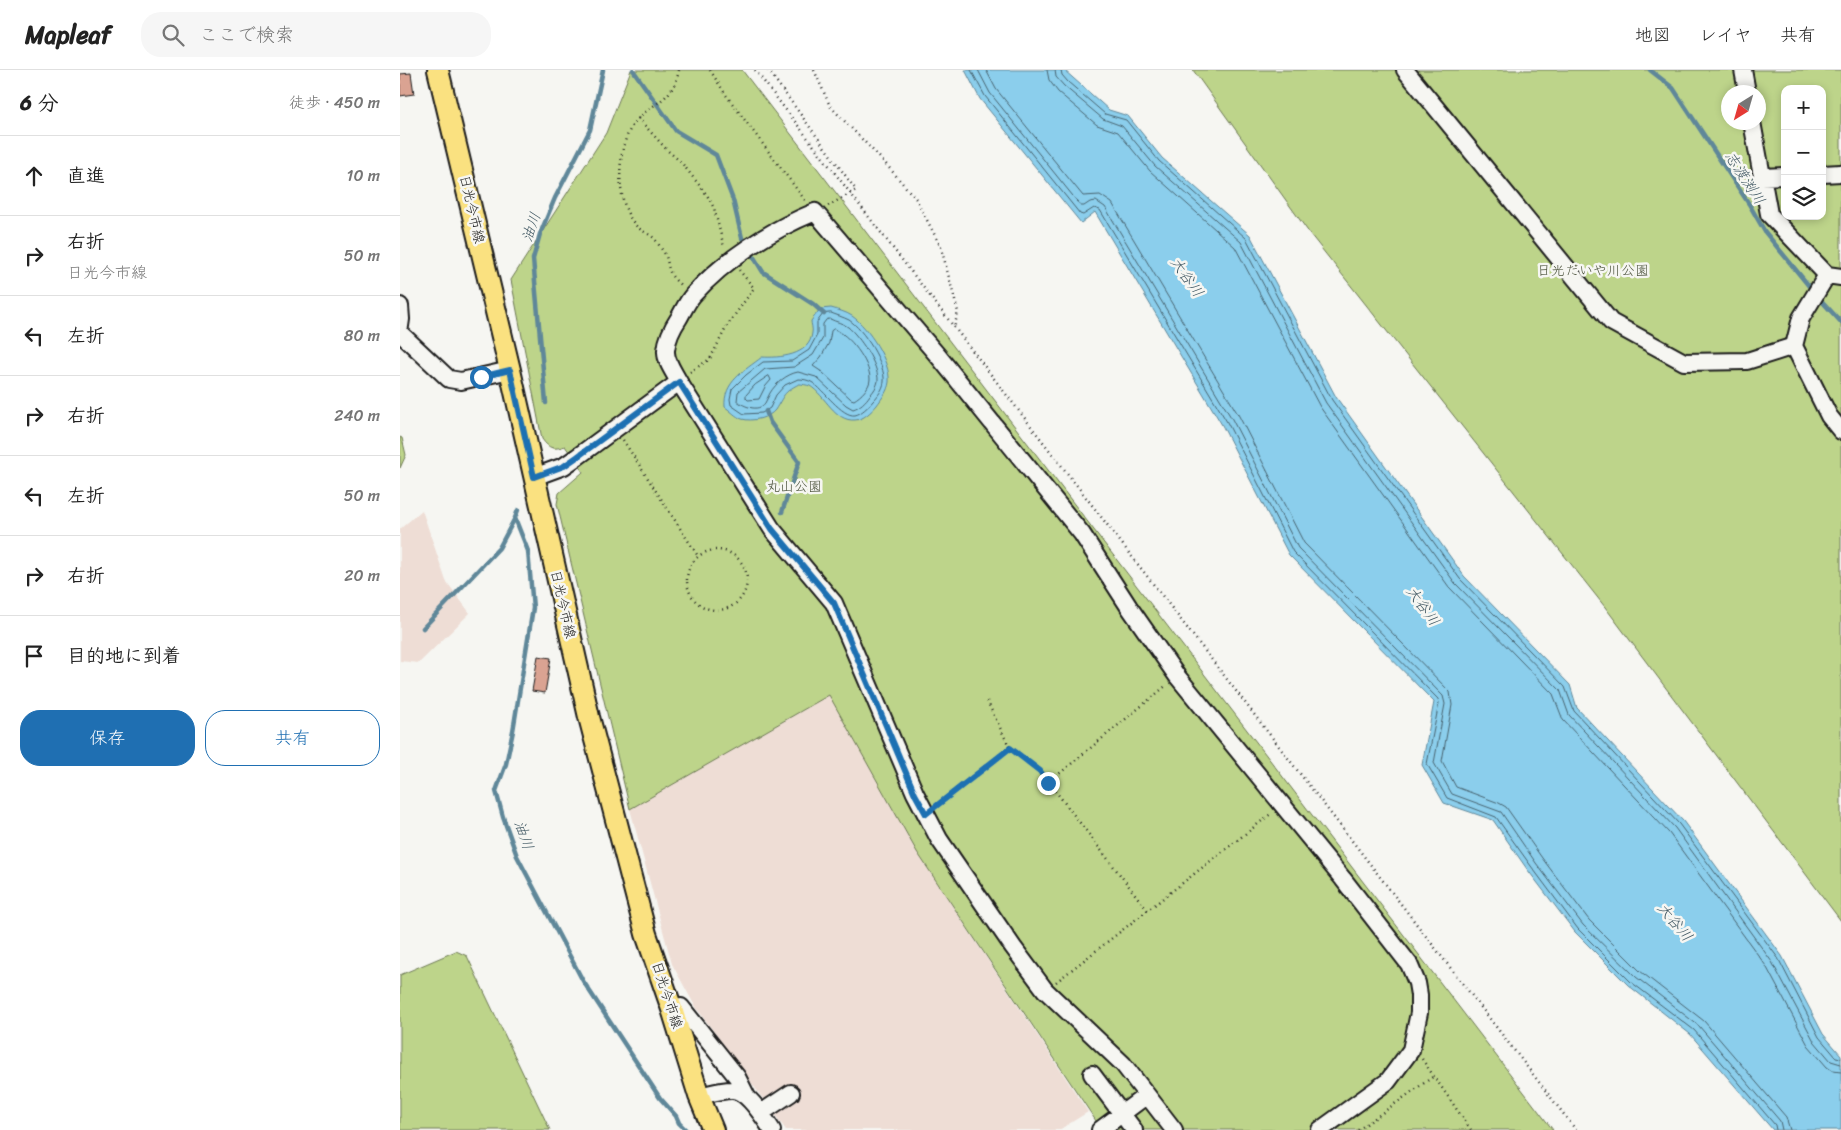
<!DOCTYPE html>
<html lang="ja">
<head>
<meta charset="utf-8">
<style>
	body { margin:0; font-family:Sriracha,"Klee One",sans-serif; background:#f6f6f6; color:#222 }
	.controls { position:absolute; right:15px; top:15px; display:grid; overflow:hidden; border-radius:10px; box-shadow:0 2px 8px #0003 }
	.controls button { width:45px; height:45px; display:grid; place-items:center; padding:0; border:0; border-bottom:1px solid #e0e0e0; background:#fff; color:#222; font:25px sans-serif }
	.compass { position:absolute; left:1321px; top:15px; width:45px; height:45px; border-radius:50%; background:#fff; box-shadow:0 2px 8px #0003; rotate:217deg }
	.stop { position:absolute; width:15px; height:15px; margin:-11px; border:4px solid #1f6fb2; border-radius:50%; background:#fff }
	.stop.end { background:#1f6fb2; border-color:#fff; box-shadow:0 1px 5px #0008 }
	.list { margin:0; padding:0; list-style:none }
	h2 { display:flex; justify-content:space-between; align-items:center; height:65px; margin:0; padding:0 20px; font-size:21px }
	h2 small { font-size:16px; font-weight:400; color:#767676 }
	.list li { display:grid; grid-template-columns:32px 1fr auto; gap:15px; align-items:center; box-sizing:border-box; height:80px; padding:0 20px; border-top:1px solid #e0e0e0 }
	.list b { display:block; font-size:19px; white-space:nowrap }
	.list p { margin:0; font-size:16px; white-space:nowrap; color:#767676 }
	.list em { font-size:16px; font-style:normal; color:#767676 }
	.actions { display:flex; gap:10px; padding:15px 20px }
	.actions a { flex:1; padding:11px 0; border:1px solid #1f6fb2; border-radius:20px; text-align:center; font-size:18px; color:#1f6fb2 }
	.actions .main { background:#1f6fb2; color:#fff }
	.icon { flex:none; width:28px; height:28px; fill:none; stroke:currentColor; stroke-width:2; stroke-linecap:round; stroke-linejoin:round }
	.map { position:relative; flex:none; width:1441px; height:1060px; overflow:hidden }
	header { display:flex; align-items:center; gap:30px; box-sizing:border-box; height:70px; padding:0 25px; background:#fff; border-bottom:1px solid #e0e0e0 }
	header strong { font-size:24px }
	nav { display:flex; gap:28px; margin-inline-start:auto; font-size:18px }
	.search { width:350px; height:45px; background:#f6f6f6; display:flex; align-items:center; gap:12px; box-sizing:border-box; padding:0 18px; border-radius:20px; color:#767676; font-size:19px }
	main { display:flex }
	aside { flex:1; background:#fff }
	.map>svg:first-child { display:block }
</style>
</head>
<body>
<header>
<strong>Mapleaf</strong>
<div class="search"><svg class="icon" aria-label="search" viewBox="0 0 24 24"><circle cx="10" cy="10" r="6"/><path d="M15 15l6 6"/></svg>ここで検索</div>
<nav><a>地図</a><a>レイヤ</a><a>共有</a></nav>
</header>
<main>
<aside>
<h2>6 分<small>徒歩 · 450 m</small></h2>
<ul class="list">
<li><svg class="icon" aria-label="ahead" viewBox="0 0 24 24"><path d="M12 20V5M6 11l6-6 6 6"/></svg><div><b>直進</b></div><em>10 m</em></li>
<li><svg class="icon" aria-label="right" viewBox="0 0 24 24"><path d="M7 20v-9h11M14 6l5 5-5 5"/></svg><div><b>右折</b><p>日光今市線</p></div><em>50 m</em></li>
<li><svg class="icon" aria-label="left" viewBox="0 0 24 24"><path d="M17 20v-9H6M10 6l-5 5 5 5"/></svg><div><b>左折</b></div><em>80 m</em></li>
<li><svg class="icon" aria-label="right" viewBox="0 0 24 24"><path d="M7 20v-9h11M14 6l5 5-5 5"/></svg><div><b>右折</b></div><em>240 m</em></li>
<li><svg class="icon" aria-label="left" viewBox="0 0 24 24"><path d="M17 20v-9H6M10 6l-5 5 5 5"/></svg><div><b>左折</b></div><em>50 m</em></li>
<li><svg class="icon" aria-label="right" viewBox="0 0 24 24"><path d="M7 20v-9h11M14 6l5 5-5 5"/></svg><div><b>右折</b></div><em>20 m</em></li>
<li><svg class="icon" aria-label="arrive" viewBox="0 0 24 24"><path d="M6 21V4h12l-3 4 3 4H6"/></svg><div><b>目的地に到着</b></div></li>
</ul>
<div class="actions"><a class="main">保存</a><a>共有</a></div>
</aside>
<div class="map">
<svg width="1441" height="1060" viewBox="0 0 1441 1060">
	<rect width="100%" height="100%" fill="#f6f6f2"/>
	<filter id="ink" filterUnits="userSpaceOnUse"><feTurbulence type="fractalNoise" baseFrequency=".02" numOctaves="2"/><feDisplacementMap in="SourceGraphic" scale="10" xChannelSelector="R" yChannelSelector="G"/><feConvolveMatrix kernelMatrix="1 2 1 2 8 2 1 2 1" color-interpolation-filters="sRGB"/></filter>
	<g filter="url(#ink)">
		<path fill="#eeddd5" d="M22,440L46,511L70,543L19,593L0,591V459Z
			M429,625L517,782L688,1042L659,1060H386L295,936L272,894L230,739Z"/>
		<path fill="#bdd48a" stroke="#6c7853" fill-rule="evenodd" d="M231,0H342L1153,1060H702L517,782L429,625L230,739L157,434L159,423L183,402L165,376C154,380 149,379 142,369L111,210L206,63Z
			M793,0H1441V851L1205,537L910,164ZM1385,19H1422V146H1385ZM1328,22H1358V52H1328Z
			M0,367L2,368L6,385L0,398Z
			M56,881L67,886L150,1060H0V905Z"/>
		<path fill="#8bceec" stroke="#5f8799" d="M565,0H664L709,40L728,46L762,88L850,165L936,327L1064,506L1170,615L1177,638L1283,751L1382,886L1423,964L1441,985V1060H1373L1290,964L1228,915L1175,862L1127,799L1093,750L1044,733L1022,695L1034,632L889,485L822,355L695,142L681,153L580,29Z
			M431,238C438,240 446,242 452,246C468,257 491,292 489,312C488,321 482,328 477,335C472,341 463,350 455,350C435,352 425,325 410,316C407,315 402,314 399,314C383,322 384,326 375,340C369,348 352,352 342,349C336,347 330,340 325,337C323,312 344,301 362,287C379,288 410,286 412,263C413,259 411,254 411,251L420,239Z"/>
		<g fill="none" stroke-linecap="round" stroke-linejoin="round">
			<path stroke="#48636f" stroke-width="1" d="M571,0L585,26L680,144L683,145L694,138L700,140L827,352L893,482L1038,629L1039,633L1027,694L1047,728L1096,747L1131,796L1178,859L1231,912L1294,960L1375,1055L1376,1060
				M578,0L590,23L681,136H684L690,132L696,131L705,137L832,349L898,478L1043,626L1045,634L1034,693L1052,724L1101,742L1136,793L1183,855L1236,907L1299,956L1380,1051L1382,1060
				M586,0L596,19L683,126L700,125L712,133L839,346L904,473L1050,622L1052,635L1042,691L1056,717L1099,733L1106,737L1142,788L1189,850L1240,901L1304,951L1386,1047L1390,1060
				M647,0L649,10L658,22L697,55L718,62L750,101L835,177L920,337L1049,517L1153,624L1163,650L1269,763L1366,896L1408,975L1427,997L1433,1001L1441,1002
				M655,0L656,7L664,16L703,49L722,56L755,96L841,172L926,333L1055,513L1160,620L1169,645L1275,758L1372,892L1414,971L1431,991L1441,994
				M661,0L662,5L668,12L705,44L726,50L759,91L846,168L932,330L1060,509L1165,617L1174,641L1279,754L1378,888L1419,967L1436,987L1441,988
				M431,243C436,245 443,247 449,250C463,259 486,294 484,312C483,319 478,326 473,331C469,336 461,344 455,345C442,347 423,319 413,313C409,310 403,309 398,309L385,315L376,325L370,338L362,343L344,344L331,335L330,329L332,319L346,305L363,292L392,291L409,280L417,265V252L423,244Z
				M430,249C436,252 443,253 448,257C459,266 479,295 478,311C477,316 474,321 470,325C466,331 460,337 453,339L446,335L416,307L398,302C387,304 376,313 370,323C368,326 367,330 365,333C358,343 344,336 337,331L338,322L365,299L394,297L413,285L423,268V254L426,250Z
				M434,259C449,264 470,292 470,309C470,317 461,326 454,330L451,329L422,302L413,296L421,287L429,273L431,261Z
				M369,306L371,310L365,317L359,329L348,330L346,328V325L355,315Z"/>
			<path stroke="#5f8799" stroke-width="4.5" d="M233,0L276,61L316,85L333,130L342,168L363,202L413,234L424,244
				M1250,0L1273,18L1349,134L1365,162L1413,221
				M1418,227L1441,252
				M146,333L133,189L140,164L155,128L190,60L203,0
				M366,341L370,352L399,392L382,442
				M118,440L115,448L128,481L133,538L113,661L106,694L96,721L103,747L117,786L183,911L260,1028L276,1046L279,1053L286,1060
				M23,558L99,478L115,448"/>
		</g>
		<path fill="#daa392" stroke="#1c1c1c" d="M11,3L14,24L0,26V4Z
			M138,586L151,588L145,623L132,621Z"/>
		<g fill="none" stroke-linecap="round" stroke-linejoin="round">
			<defs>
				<path id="minor" d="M1005,0L1211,252L1284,292L1347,291L1394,276
					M1343,0L1347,22
					M1352,52L1369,144L1427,205L1441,207
					M1422,104L1441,103
					M1362,107L1385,106
					M1427,205L1401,248L1394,276L1429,346L1441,361
					M0,236L1,249L0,256
					M0,263L49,309L61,311L110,300
					M134,407L164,396L177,387L279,312
					M272,939L281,937L337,1007L347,1027
					M692,1004L734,1060
					M299,1026C309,1024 321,1020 331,1020C347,1019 364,1048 372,1060
					M361,1043L391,1023
					M700,1060L747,1025
					M774,1060L723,994L645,920L613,877L539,769L515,723L434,533L372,459L279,312C274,302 265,291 266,280C267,269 273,257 279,248C283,241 287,232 293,225C325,189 371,160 415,142L539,287L682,464L729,537L777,606L943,809L1009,894L1017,913L1019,925V943L1011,980L988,1011L920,1060"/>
				<path id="major" d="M38,0L110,300L189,647L246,864L272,939L299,1026L313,1060"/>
			</defs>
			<use href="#minor" stroke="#1c1c1c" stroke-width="20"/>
			<use href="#major" stroke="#1c1c1c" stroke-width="24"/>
			<path stroke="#1c1c1c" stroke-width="2.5" stroke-dasharray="1 4" stroke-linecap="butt" d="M279,0C273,32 253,31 236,51C216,73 215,129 233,152C239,161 247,162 254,168C257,171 260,177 263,181C268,188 267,194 270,202C271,207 278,212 282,217
				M310,0L326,25L405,130
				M355,0L1176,1060
				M368,0L456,120L428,136
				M414,0L430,36L485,93L516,129L541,177L558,242L554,258
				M238,48L268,81L281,92L307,125L314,138L324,177
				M290,302L310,289L327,256L354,218L339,200
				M223,370L298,486
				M287 510a30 30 0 1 1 60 0a30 30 0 1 1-60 0Z
				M587,631L610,678L640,701L748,841
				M648,713L767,615
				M537,735L610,678
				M656,912L872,743
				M1022,989L1071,1060
				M958,1060L1034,1006"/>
			<use href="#minor" stroke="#f6f6f2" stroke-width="16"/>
			<use href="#major" stroke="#fae180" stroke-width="20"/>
		</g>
	</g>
	<g fill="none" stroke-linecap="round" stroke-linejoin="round" filter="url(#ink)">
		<path stroke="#1f6fb2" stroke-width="6" d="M81,307L110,300L134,407L164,396L177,387L279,312L372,459L434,533L515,724L526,744L610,678L640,701L648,713"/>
	</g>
	<g text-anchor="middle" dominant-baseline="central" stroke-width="5" stroke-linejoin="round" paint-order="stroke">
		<g font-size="14" fill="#1c1c1c" stroke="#f6f6f2">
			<text transform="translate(72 139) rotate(77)">日光今市線</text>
			<text transform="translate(163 534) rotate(77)">日光今市線</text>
			<text transform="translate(267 925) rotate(72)">日光今市線</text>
		</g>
		<g font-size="14" fill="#4c533d" stroke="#f6f6f2">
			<text x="1193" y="200">日光だいや川公園</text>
			<text x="394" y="416">丸山公園</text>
		</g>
		<g font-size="15" font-style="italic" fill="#435a65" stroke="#f6f6f2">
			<text transform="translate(1345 108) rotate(57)">志渡渕川</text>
			<text transform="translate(131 157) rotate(-71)">油川</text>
			<text transform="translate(787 207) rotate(55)">大谷川</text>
			<text transform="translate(1023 536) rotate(54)">大谷川</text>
			<text transform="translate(124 765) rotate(71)">油川</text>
			<text transform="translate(1275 852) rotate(50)">大谷川</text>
		</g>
	</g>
</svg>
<div class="controls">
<button>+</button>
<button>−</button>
<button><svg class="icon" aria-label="layers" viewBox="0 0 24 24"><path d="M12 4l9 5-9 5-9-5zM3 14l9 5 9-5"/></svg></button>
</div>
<svg class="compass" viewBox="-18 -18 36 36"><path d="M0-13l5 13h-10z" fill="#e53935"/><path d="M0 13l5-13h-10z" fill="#767676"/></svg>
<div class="stop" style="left:81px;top:307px"></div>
<div class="stop end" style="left:648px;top:713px"></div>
</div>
</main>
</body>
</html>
